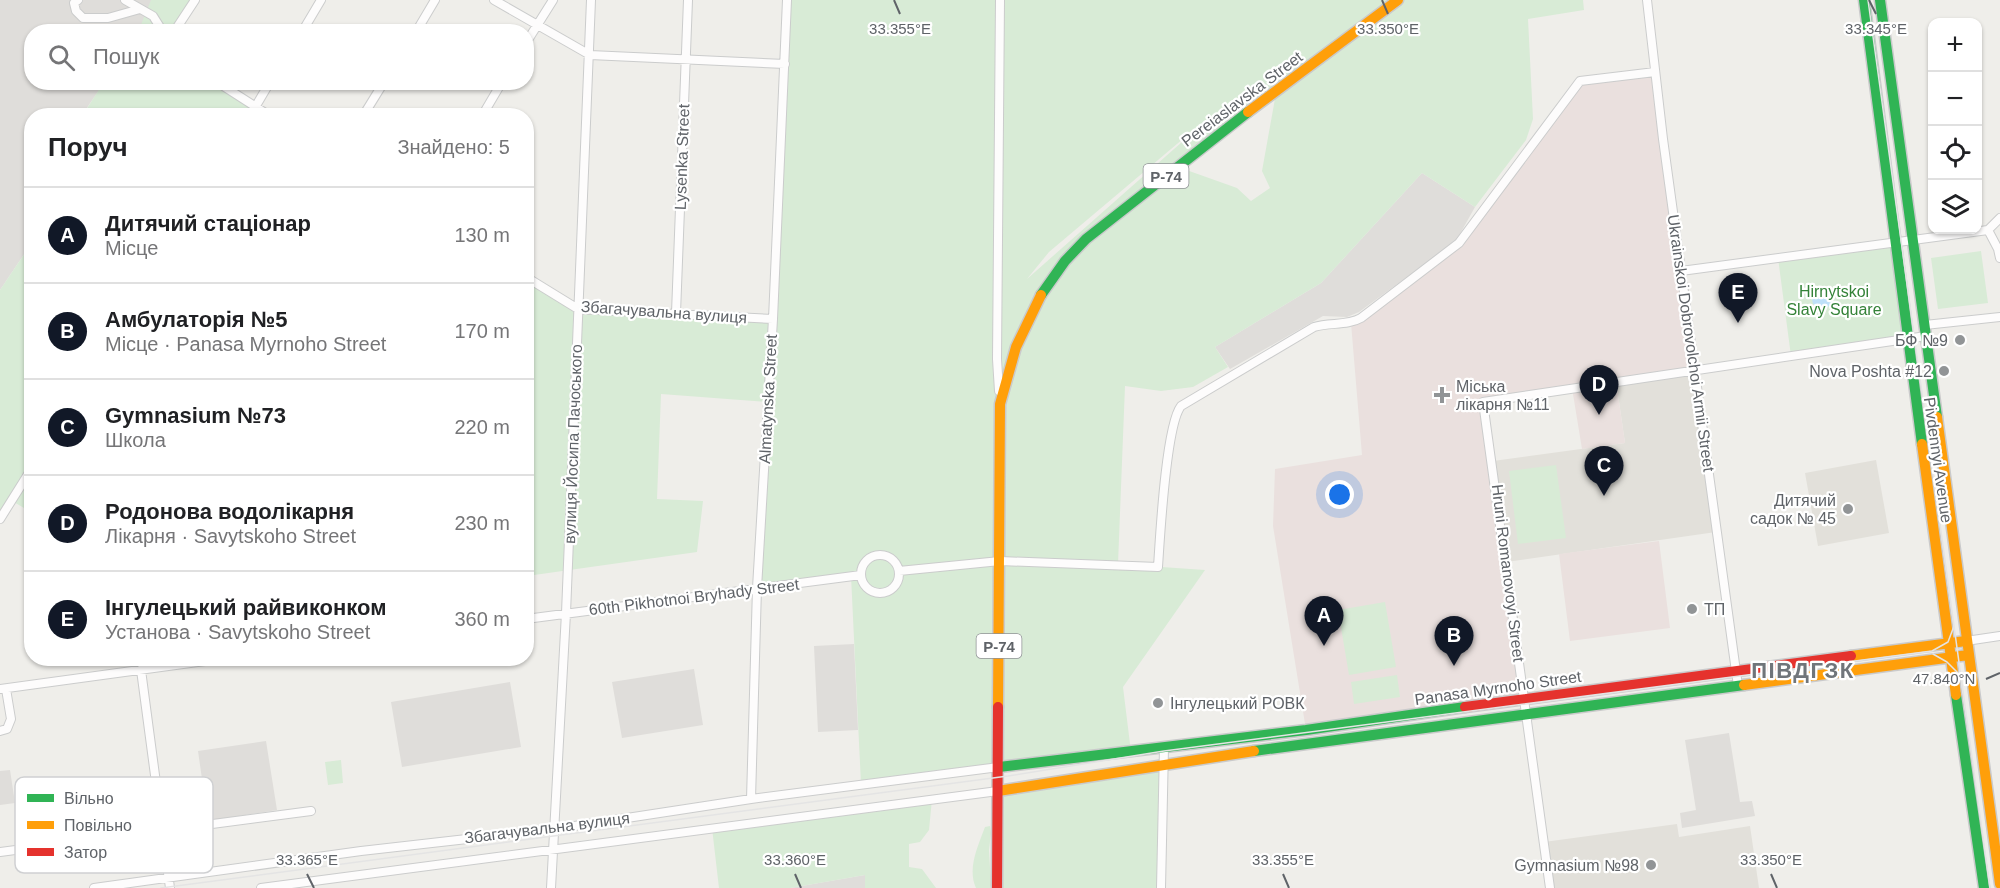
<!DOCTYPE html>
<html lang="uk">
<head>
<meta charset="utf-8">
<style>
	body { margin:0; font-family:Arial,sans-serif; background:#f2f2f2; color:#202124 }
	.controls { position:absolute; right:18px; top:18px; display:grid; overflow:hidden; border-radius:12px; box-shadow:0 2px 4px #0004 }
	.controls button { width:54px; height:54px; display:grid; place-items:center; padding:0; border:0; border-bottom:2px solid #e0e0e0; background:#fff; color:#202124; font:30px sans-serif }
	.you { position:absolute; left:1340px; top:495px; width:21px; height:21px; margin:-15px; border:4px solid #fff; border-radius:50%; background:#1a73e8; box-shadow:0 0 0 9px #1a73e833 }
	.badge { display:grid; place-items:center; width:39px; height:39px; border-radius:50%; background:#111827; color:#fff; font-size:20px; font-weight:700 }
	.pin { position:absolute; translate:-50% -50px; filter:drop-shadow(0 2px 3px #0008) }
	.pin::after { content:''; position:absolute; top:32px; width:21px; height:18px; background:inherit; clip-path:polygon(0 0,100% 0,50% 100%) }
	.list { margin:0; padding:0; list-style:none }
	h2 { display:flex; justify-content:space-between; align-items:center; height:78px; margin:0; padding:0 24px; font-size:26px }
	h2 small { font-size:20px; font-weight:400; color:#757577 }
	.list li { display:grid; grid-template-columns:39px 1fr auto; gap:18px; align-items:center; box-sizing:border-box; height:96px; padding:0 24px; border-top:2px solid #e0e0e0 }
	.list b { display:block; font-size:22px; white-space:nowrap }
	.list p { margin:0; font-size:20px; white-space:nowrap; color:#757577 }
	.list em { font-size:20px; font-style:normal; color:#757577 }
	.icon { flex:none; width:33px; height:33px; fill:none; stroke:currentColor; stroke-width:2; stroke-linecap:round; stroke-linejoin:round }
	.map { position:relative; flex:none; width:2000px; height:888px; overflow:hidden }
	.search { position:absolute; background:#fff; box-shadow:0 2px 4px #0004; left:24px; top:24px; width:510px; height:66px; display:flex; align-items:center; gap:15px; box-sizing:border-box; padding:0 21px; border-radius:24px; color:#757577; font-size:22px }
	.panel { position:absolute; background:#fff; box-shadow:0 2px 4px #0004; left:24px; top:108px; width:510px; height:558px; border-radius:24px }
	.map>svg:first-child { display:block }
</style>
</head>
<body>
<div class="map">
<svg width="2000" height="888" viewBox="0 0 2000 888">
	<rect width="100%" height="100%" fill="#efeeea"/>
	<path fill="#dfddda" d="M0,0H152L145,21L138,31L32,32V82L104,83L82,115L32,116L31,244L0,290Z
		M1422,173L1475,207L1456,241L1359,312L1347,317L1323,316L1230,369L1215,347L1321,283Z
		M854,644L858,730L818,732L814,646Z
		M694,669L703,725L622,738L612,682Z
		M510,682L521,747L402,767L391,702Z
		M1729,733L1740,802L1752,801L1755,816L1682,828L1680,813L1696,810L1685,740Z
		M266,741L277,810L208,821L198,751Z
		M10,770L15,803L0,805V771Z
		M865,875V888H790Z"/>
	<path fill="#e2e0da" d="M1694,370L1716,532L1506,562L1493,461L1625,443L1616,381Z
		M1876,460L1889,533L1818,546L1805,473Z
		M1677,824L1679,837L1750,826L1759,888H1550L1544,842Z"/>
	<path fill="#eae0de" d="M1655,72L1694,370L1616,381L1625,443L1582,449L1572,388L1483,402L1524,699L1306,730L1273,526L1275,469L1362,455L1351,323L1459,243L1580,81Z
		M1659,541L1670,628L1570,641L1559,554Z"/>
	<path fill="#d8ebd6" fill-rule="evenodd" d="M151,0H195L174,31L138,32Z
		M787,0H1583L1584,10L1528,19L1533,119L1526,140L1475,207L1422,173L1321,283L1215,347L1228,367L1193,387L1161,391L1125,386L1118,564L1205,570L1123,687L1131,752L861,784L851,576L757,588L767,402L661,394L657,499L703,501L697,552L527,576L526,277L578,309L773,319ZM1276,93L1262,171L1270,188L1251,201L1237,188L1178,167ZM1190,133L1191,134L1027,279L1049,252Z
		M104,82L217,83L270,116H82Z
		M1895,242L1907,339L1791,356L1778,258Z
		M31,244V512L12,501L0,519V290Z
		M1981,251L1988,303L1938,309L1931,258Z
		M1556,465L1566,538L1518,544L1509,471Z
		M1385,602L1396,667L1349,675L1338,610Z
		M1397,675L1400,697L1354,704L1351,682Z
		M341,760L343,783L328,785L325,762Z
		M1164,764L1161,888H997L998,791Z
		M932,799L929,830L920,842L909,844V867L922,869L936,888H865V875L790,888H719L712,828Z
		M990,826L991,833L989,850L991,885L990,888H976C967,869 978,846 985,827Z"/>
	<path fill="#bfe0f9" d="M1812 299a10 10 0 1 1 20 0a10 10 0 1 1-20 0Z"/>
	<g fill="none" stroke-linecap="round" stroke-linejoin="round">
		<defs>
			<path id="street" d="M78,0L74,3L76,11L83,18H108L140,9
				M125,0L153,16L163,32
				M494,0L590,55L785,64
				M1647,0L1663,139L1738,686
				M174,32L195,0
				M302,32L321,0
				M416,32L435,0
				M526,43L553,0
				M217,82L270,116
				M250,116L270,82
				M363,116L384,82
				M482,116L502,82
				M1988,230L1998,249L2000,258
				M1681,271L1988,230L2000,218
				M526,277L578,309L773,319
				M676,313L688,0
				M1925,325L2000,317
				M999,391L997,359L1000,0
				M0,519L32,468
				M861 574a19 19 0 1 1 38 0a19 19 0 1 1-38 0Z
				M899,571L1000,561L1158,567C1160,537 1166,425 1181,406L1314,327C1330,322 1347,326 1361,318L1459,243L1580,81L1655,72
				M526,619L861,575
				M1966,641L2000,636
				M148,658L141,670L170,888
				M0,689L227,658
				M0,731L7,729L11,719L6,689
				M751,799L757,588L773,319L787,0
				M0,852L311,811
				M94,888L361,851L555,829L751,799L999,767
				M261,888L998,791
				M551,888L566,613L591,0
				M1161,888L1164,748
				M1550,888L1483,402L1926,336"/>
			<path id="fast" d="M1864,0L1922,444
				M1880,0L1937,417
				M1041,295L1065,261L1086,239L1248,112
				M1956,695L1984,888
				M1254,751L1744,685
				M999,767L1306,730L1465,707"/>
			<path id="slow" d="M1248,112L1398,0
				M1937,417L2000,884
				M1922,444L1956,695
				M1851,656L1966,641
				M1744,685L1968,655
				M998,707L1000,404L1016,347L1041,295
				M998,791L1254,751"/>
			<path id="jam" d="M1465,707L1851,656
				M997,888L998,707"/>
		</defs>
		<use href="#street" stroke="#cbcccc" stroke-width="10"/>
		<use href="#fast" stroke="#cacacb" stroke-width="13"/>
		<use href="#slow" stroke="#cacacb" stroke-width="13"/>
		<use href="#jam" stroke="#cacacb" stroke-width="13"/>
		<use href="#street" stroke="#fdfcfc" stroke-width="8"/>
		<use href="#fast" stroke="#30b455" stroke-width="10"/>
		<use href="#slow" stroke="#ff9f0a" stroke-width="10"/>
		<use href="#jam" stroke="#e5322d" stroke-width="10"/>
		<path stroke="#e4e4e4" stroke-width="1.5" d="M1868,0L1990,888
			M1933,654L1947,662L1961,676
			M161,888L1008,776L1164,751L1932,651L1948,642L1954,626"/>
	</g>
	<path fill="none" stroke="#5f6368" stroke-width="2" d="M894,0L900,14M1382,0L1388,14M1869,0L1876,14M1986,679L2000,673M307,874L314,888M795,874L801,888M1283,874L1289,888M1771,874L1777,888"/>
	<g fill="#919496" stroke="#fff" stroke-width="2">
		<circle cx="1960" cy="340" r="6"/>
		<circle cx="1944" cy="371" r="6"/>
		<path d="M1439 386h6v6h6v6h-6v6h-6v-6h-6v-6h6z"/>
		<circle cx="1848" cy="509" r="6"/>
		<circle cx="1692" cy="609" r="6"/>
		<circle cx="1158" cy="703" r="6"/>
		<circle cx="1651" cy="865" r="6"/>
	</g>
	<g text-anchor="middle" dominant-baseline="central" stroke-width="4.5" stroke-linejoin="round" paint-order="stroke">
		<g fill="#fff" stroke="#8f9295" stroke-width="1.5">
			<rect x="1143.5" y="164" width="45" height="24" rx="4.5"/>
			<rect x="976.5" y="634" width="45" height="24" rx="4.5"/>
		</g>
		<g font-size="15" font-weight="bold" fill="#5f6368">
			<text x="1166" y="176">Р-74</text>
			<text x="999" y="646">Р-74</text>
		</g>
		<g font-size="16" fill="#5f6368" stroke="#fff">
			<text transform="translate(1242 99) rotate(-37)">Pereiaslavska Street</text>
			<text transform="translate(682 157) rotate(-88)">Lysenka Street</text>
			<text transform="translate(664 312) rotate(4)">Збагачувальна вулиця</text>
			<text transform="translate(1691 343) rotate(82)">Ukrainskoi Dobrovolchoi Armii Street</text>
			<text transform="translate(768 399) rotate(-87)">Almatynska Street</text>
			<text transform="translate(573 444) rotate(-88)">вулиця Йосипа Пачоського</text>
			<text transform="translate(1938 460) rotate(82)">Pivdennyi Avenue</text>
			<text transform="translate(1508 573) rotate(83)">Hruni Romanovoyi Street</text>
			<text transform="translate(694 597) rotate(-7)">60th Pikhotnoi Bryhady Street</text>
			<text transform="translate(1498 688) rotate(-8)">Panasa Myrnoho Street</text>
			<text transform="translate(547 828) rotate(-7)">Збагачувальна вулиця</text>
		</g>
		<g font-size="16" fill="#348238" stroke="#fff">
			<text x="1834" y="291">Hirnytskoi<tspan x="1834" dy="18">Slavy Square</tspan></text>
		</g>
		<g font-size="16" fill="#5f6368" stroke="#fff" text-anchor="end">
			<text x="1948" y="340">БФ №9</text>
			<text x="1932" y="371">Nova Poshta #12</text>
			<text x="1456" y="386" text-anchor="start">Міська<tspan x="1456" dy="18">лікарня №11</tspan></text>
			<text x="1836" y="500">Дитячий<tspan x="1836" dy="18">садок № 45</tspan></text>
			<text x="1704" y="609" text-anchor="start">ТП</text>
			<text x="1170" y="703" text-anchor="start">Інгулецький РОВК</text>
			<text x="1639" y="865">Gymnasium №98</text>
		</g>
		<g font-size="22" font-weight="bold" letter-spacing="1.5" fill="#70757a" stroke="#fff">
			<text x="1803" y="670">ПІВДГЗК</text>
		</g>
	</g>
	<rect x="15" y="777" width="198" height="96" rx="9" fill="#fff" stroke="#cfd0d2" stroke-width="1.5"/>
	<rect x="27" y="794" width="27" height="8" fill="#30b455"/>
	<rect x="27" y="821" width="27" height="8" fill="#ff9f0a"/>
	<rect x="27" y="848" width="27" height="8" fill="#e5322d"/>
	<g font-size="16" fill="#5f6368">
		<text x="64" y="804">Вільно</text>
		<text x="64" y="831">Повільно</text>
		<text x="64" y="858">Затор</text>
	</g>
	<g font-size="15" text-anchor="middle" fill="#5f6368" stroke="#fff" stroke-width="4.5" stroke-linejoin="round" paint-order="stroke">
		<text x="900" y="34">33.355°E</text>
		<text x="1388" y="34">33.350°E</text>
		<text x="1876" y="34">33.345°E</text>
		<text x="1944" y="684">47.840°N</text>
		<text x="307" y="865">33.365°E</text>
		<text x="795" y="865">33.360°E</text>
		<text x="1283" y="865">33.355°E</text>
		<text x="1771" y="865">33.350°E</text>
	</g>
</svg>
<div class="controls">
<button>+</button>
<button>−</button>
<button><svg class="icon" aria-label="locate" viewBox="0 0 24 24"><circle cx="12" cy="12" r="6"/><path d="M12 2v4M12 18v4M2 12h4M18 12h4"/></svg></button>
<button><svg class="icon" aria-label="layers" viewBox="0 0 24 24"><path d="M12 4l9 5-9 5-9-5zM3 14l9 5 9-5"/></svg></button>
</div>
<div class="you"></div>
<div class="pin badge" style="left:1324px;top:646px">A</div>
<div class="pin badge" style="left:1454px;top:666px">B</div>
<div class="pin badge" style="left:1604px;top:496px">C</div>
<div class="pin badge" style="left:1599px;top:415px">D</div>
<div class="pin badge" style="left:1738px;top:323px">E</div>
<div class="search"><svg class="icon" aria-label="search" viewBox="0 0 24 24"><circle cx="10" cy="10" r="6"/><path d="M15 15l6 6"/></svg>Пошук</div>
<section class="panel">
<h2>Поруч<small>Знайдено: 5</small></h2>
<ul class="list">
<li><span class="badge">A</span><div><b>Дитячий стаціонар</b><p>Місце</p></div><em>130 m</em></li>
<li><span class="badge">B</span><div><b>Амбулаторія №5</b><p>Місце · Panasa Myrnoho Street</p></div><em>170 m</em></li>
<li><span class="badge">C</span><div><b>Gymnasium №73</b><p>Школа</p></div><em>220 m</em></li>
<li><span class="badge">D</span><div><b>Родонова водолікарня</b><p>Лікарня · Savytskoho Street</p></div><em>230 m</em></li>
<li><span class="badge">E</span><div><b>Інгулецький райвиконком</b><p>Установа · Savytskoho Street</p></div><em>360 m</em></li>
</ul>
</section>
</div>
</body>
</html>
